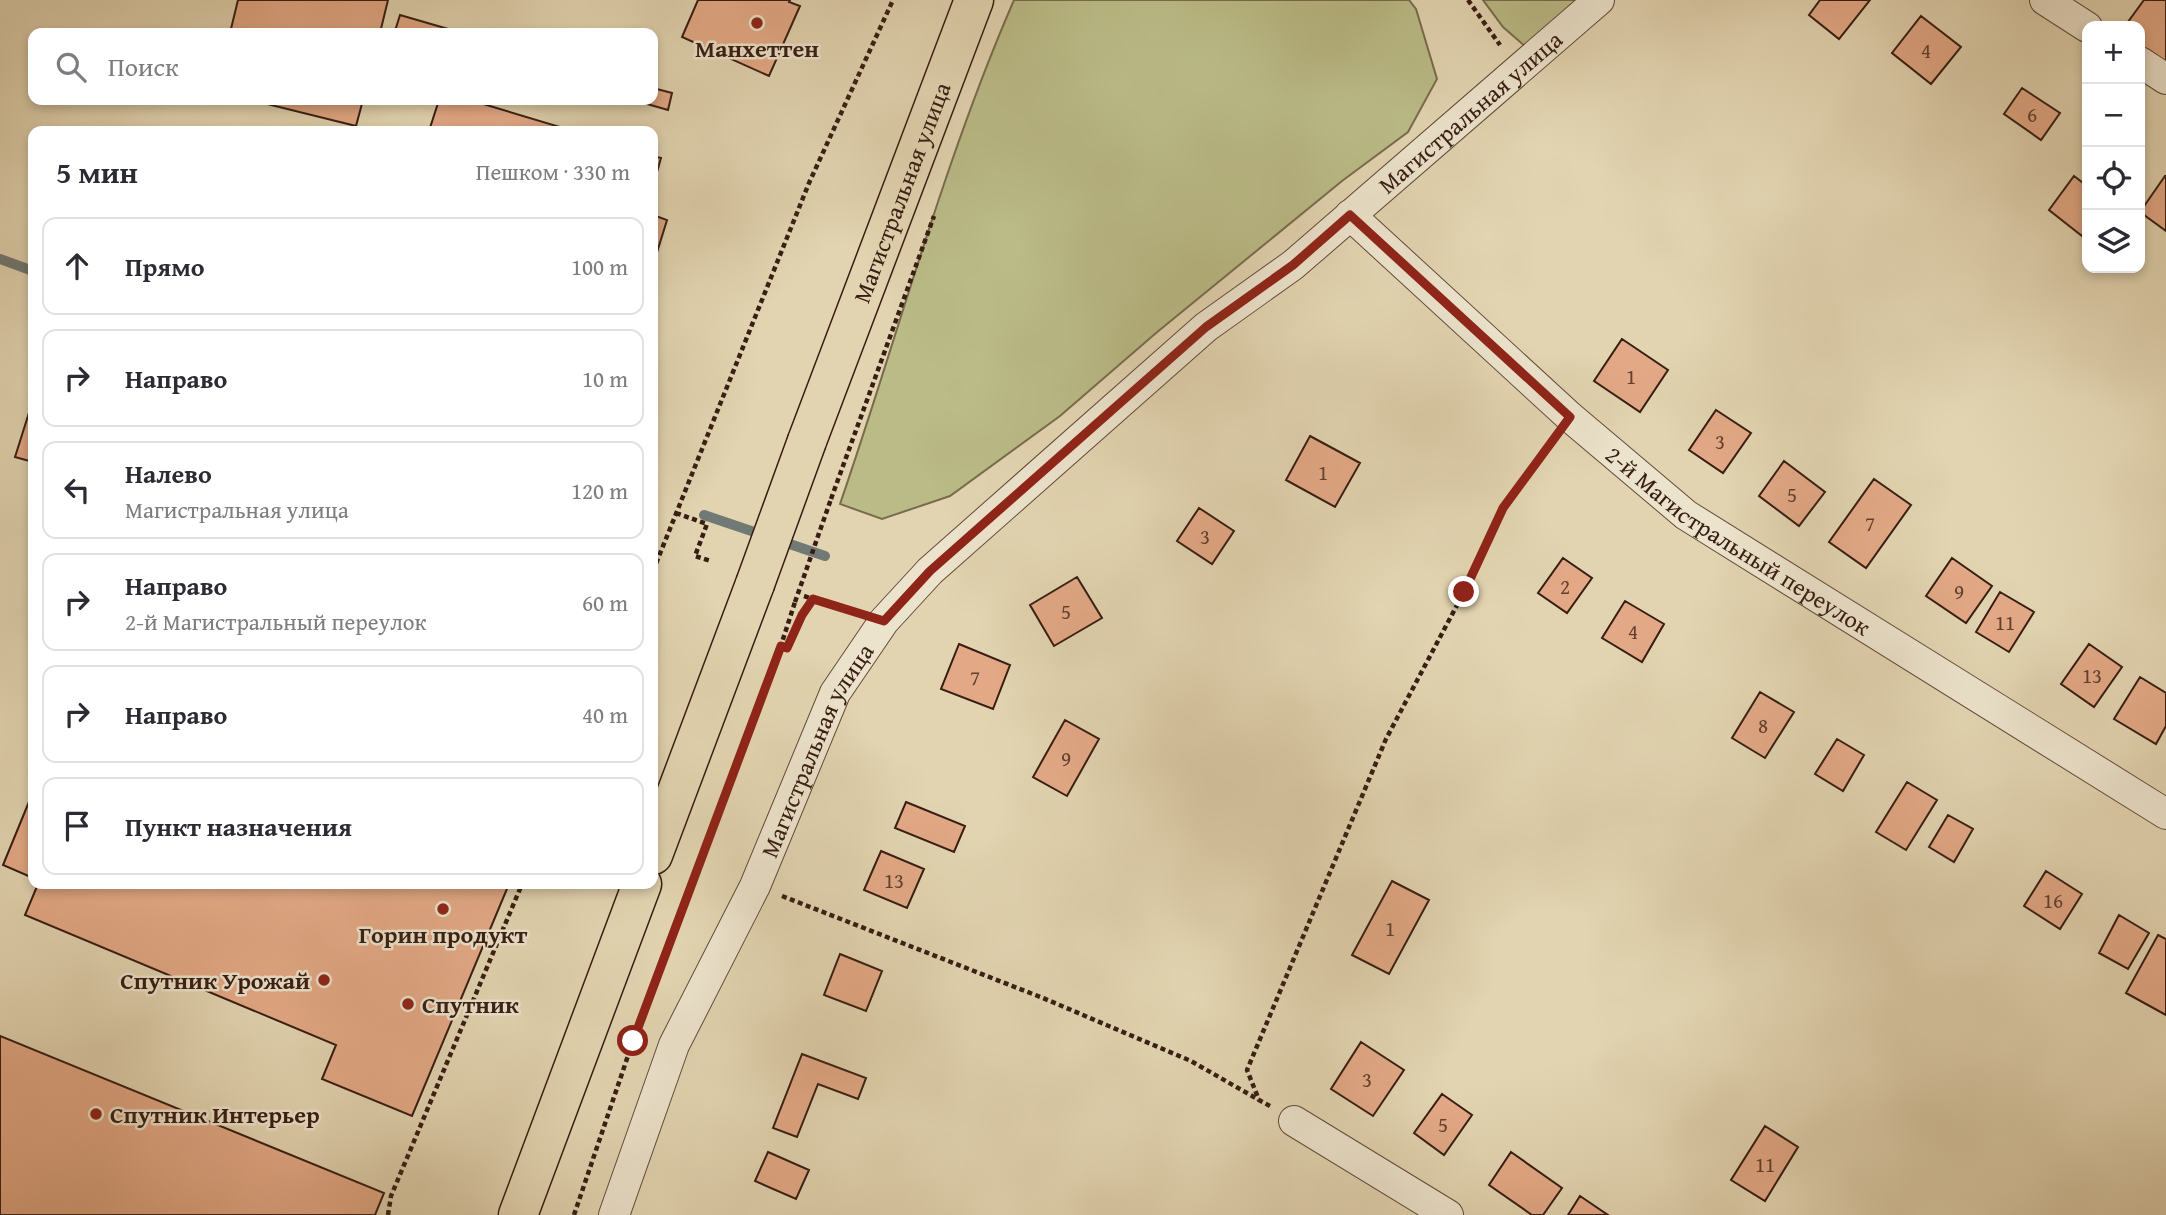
<!DOCTYPE html>
<html lang="ru">
<head>
<meta charset="utf-8">
<style>
	body { margin:0; font-family:"Gentium Book Plus",serif; background:#f2f2f3; color:#2b2b33 }
	.controls { position:absolute; right:21px; top:21px; display:grid; overflow:hidden; border-radius:14px; box-shadow:0 4px 10px #0003 }
	.controls button { width:63px; height:63px; display:grid; place-items:center; padding:0; border:0; border-bottom:2px solid #e1e1e2; background:#fff; color:#2b2b33; font:35px sans-serif }
	.stop { position:absolute; width:21px; height:21px; margin:-16px; border:5px solid #8f2418; border-radius:50%; background:#fff }
	.stop.end { background:#8f2418; border-color:#fff; box-shadow:0 2px 7px #0008 }
	.list { margin:0; padding:0; list-style:none }
	h2 { display:flex; justify-content:space-between; align-items:center; height:91px; margin:0; padding:0 28px; font-size:30px }
	h2 small { font-size:23px; font-weight:400; color:#7c7c81 }
	.list li { display:grid; grid-template-columns:46px 1fr auto; gap:21px; align-items:center; box-sizing:border-box; height:98px; margin:0 14px 14px; padding:0 14px; border:2px solid #e1e1e2; border-radius:14px }
	.list b { display:block; font-size:26px; white-space:nowrap }
	.list p { margin:0; font-size:23px; white-space:nowrap; color:#7c7c81 }
	.list em { font-size:23px; font-style:normal; color:#7c7c81 }
	.icon { flex:none; width:38px; height:38px; fill:none; stroke:currentColor; stroke-width:2; stroke-linecap:round; stroke-linejoin:round }
	.map { position:relative; flex:none; width:2166px; height:1215px; overflow:hidden }
	.search { position:absolute; background:#fff; box-shadow:0 4px 10px #0003; left:28px; top:28px; width:630px; height:77px; display:flex; align-items:center; gap:18px; box-sizing:border-box; padding:0 24px; border-radius:14px; color:#7c7c81; font-size:26px }
	.panel { position:absolute; background:#fff; box-shadow:0 4px 10px #0003; left:28px; top:126px; width:630px; height:763px; border-radius:14px }
	.map>svg:first-child { display:block }
</style>
</head>
<body>
<div class="map">
<svg width="2166" height="1215" viewBox="0 0 2166 1215">
	<rect width="100%" height="100%" fill="#e2d4b1"/>
	<filter id="stains"><feTurbulence type="fractalNoise" baseFrequency=".00286" numOctaves="4"/><feColorMatrix values="0 0 0 0 .2 0 0 0 0 .09 0 0 0 0 .02 0 0 0 .5 -.17"/></filter>
	<radialGradient id="worn" r=".72"><stop offset=".6" stop-color="#630" stop-opacity="0"/><stop offset="1" stop-color="#630" stop-opacity=".3"/></radialGradient>
	<path fill="#babb87" stroke="#786c4d" stroke-width="2" d="M1014,0H1409L1416,9L1437,79L1408,132L1342,181L1156,333L1060,416L950,496L882,519L840,504C898,336 943,163 1014,0Z
		M1483,0H1579L1526,47L1503,27Z"/>
	<g fill="none" stroke-linecap="round" stroke-linejoin="round">
		<path stroke="#717974" stroke-width="10" d="M0,259L33,271
			M704,515L825,556"/>
	</g>
	<path fill="#e3a986" stroke="#371d13" stroke-width="2" d="M238,0H388L380,33H230Z
		M698,0H790L789,2L800,6L769,76L682,37Z
		M1820,0H1870L1839,39L1809,15Z
		M2144,0H2166V69L2140,51V26H2125Z
		M400,15L462,33L395,31Z
		M1921,16L1961,47L1931,84L1892,53Z
		M653,88L672,93L668,110L633,100H653Z
		M2022,88L2060,113L2041,140L2004,114Z
		M251,100H363L356,126Z
		M439,100H470L573,131H429Z
		M653,156L661,158L653,186Z
		M2074,176L2087,186V228L2082,236L2049,210Z
		M2165,176H2166V231L2140,212Z
		M653,215L667,220L654,262H653Z
		M1622,339L1668,370L1640,412L1594,381Z
		M33,400V462L15,457Z
		M1716,410L1751,433L1723,473L1689,450Z
		M1310,436L1360,463L1335,507L1286,480Z
		M1784,461L1825,492L1799,526L1759,496Z
		M1874,479L1911,505L1866,568L1829,542Z
		M1199,508L1234,531L1212,564L1177,541Z
		M1563,558L1592,578L1567,613L1538,593Z
		M1952,558L1992,586L1966,623L1926,596Z
		M1077,577L1102,618L1054,646L1030,605Z
		M2000,592L2034,612L2009,652L1976,632Z
		M1625,601L1664,624L1642,662L1602,638Z
		M959,644L1010,665L993,709L941,689Z
		M2089,644L2122,667L2094,707L2061,684Z
		M2140,677L2166,693V726L2156,744L2114,719Z
		M1760,692L1794,712L1765,758L1732,738Z
		M1065,720L1099,739L1067,796L1033,777Z
		M1837,739L1864,755L1843,791L1815,774Z
		M1907,782L1937,800L1906,850L1876,832Z
		M33,792V878L3,865Z
		M906,802L965,826L954,852L895,828Z
		M1948,815L1973,829L1954,862L1929,847Z
		M881,851L924,869L907,908L864,890Z
		M2046,871L2082,894L2060,929L2024,906Z
		M1392,881L1429,900L1389,974L1352,955Z
		M38,884H509L412,1116L322,1079L336,1045L25,915Z
		M2119,915L2149,933L2128,969L2099,953Z
		M2158,935L2166,939V1015L2126,993Z
		M840,954L882,971L866,1011L824,995Z
		M0,1036L384,1193L375,1215H0Z
		M1361,1042L1404,1070L1373,1116L1331,1089Z
		M802,1054L866,1078L858,1099L818,1084L797,1137L773,1128Z
		M1442,1094L1472,1115L1444,1155L1414,1133Z
		M1765,1126L1798,1147L1765,1201L1731,1180Z
		M768,1152L809,1170L796,1199L755,1181Z
		M1511,1152L1562,1188L1543,1215H1532L1489,1185Z
		M1580,1196L1608,1215H1568Z"/>
	<g fill="none" stroke-linecap="round" stroke-linejoin="round">
		<defs>
			<g id="minor">
				<path d="M2045,0L2087,27"/>
				<path d="M2140,62L2166,79"/>
				<path id="s1" d="M1350,215L1570,417L1686,515L2166,814"/>
				<path d="M1294,1121L1448,1215"/>
				<path id="s2" d="M614,1215L674,1045L755,886L835,693L884,621L930,571L1206,327L1293,265L1599,0"/>
			</g>
			<g id="primary">
				<path id="s3" d="M807,441L974,0"/>
				<path d="M653,855L755,584"/>
				<path d="M518,1215L642,884"/>
			</g>
		</defs>
		<use href="#minor" stroke="#624b3a" stroke-width="32"/>
		<use href="#primary" stroke="#371d13" stroke-width="41"/>
		<path stroke="#371d13" stroke-width="4.5" stroke-dasharray="5 3.5" stroke-linecap="butt" d="M1468,0L1500,45
			M831,499L934,216
			M676,513L707,524L695,556L711,561
			M653,571L809,183L893,0
			M804,596L853,612
			M781,646L787,648L802,615L813,599
			M782,896L1043,998L1191,1061L1259,1100
			M1270,1106L1259,1100L1247,1070L1386,739L1464,592L1503,508L1551,443
			M388,1215L391,1196L522,884
			M574,1215L633,1041L774,667L795,602"/>
		<use href="#minor" stroke="#ece3cc" stroke-width="30"/>
		<use href="#primary" stroke="#e2d4b1" stroke-width="38"/>
		<defs>
			<path id="primary-bridge" d="M755,584L807,441"/>
		</defs>
		<use href="#primary-bridge" stroke="#371d13" stroke-width="41" stroke-linecap="butt"/>
		<path stroke="#371d13" stroke-width="4.5" stroke-dasharray="5 3.5" stroke-linecap="butt" d="M795,602L831,499"/>
		<use href="#primary-bridge" stroke="#e2d4b1" stroke-width="38"/>
	</g>
	<g fill="none" stroke-linecap="round" stroke-linejoin="round">
		<path stroke="#8f2418" stroke-width="9" d="M633,1041L781,646L787,648L802,615L813,599L884,621L930,571L1206,327L1293,265L1350,215L1570,417L1503,508L1464,592"/>
	</g>
	<g fill="#8f2418" stroke="#ece3cc" stroke-width="2.5">
		<circle cx="757" cy="23" r="7"/>
		<circle cx="443" cy="909" r="7"/>
		<circle cx="324" cy="980" r="7"/>
		<circle cx="408" cy="1004" r="7"/>
		<circle cx="96" cy="1114" r="7"/>
	</g>
	<g text-anchor="middle" dominant-baseline="central" stroke-width="5" stroke-linejoin="round" paint-order="stroke">
		<g font-size="21" fill="#624030">
			<text x="1926" y="50">4</text>
			<text x="2032" y="114">6</text>
			<text x="1631" y="376">1</text>
			<text x="1720" y="441">3</text>
			<text x="1323" y="472">1</text>
			<text x="1792" y="494">5</text>
			<text x="1870" y="523">7</text>
			<text x="1205" y="536">3</text>
			<text x="1565" y="586">2</text>
			<text x="1959" y="591">9</text>
			<text x="1066" y="611">5</text>
			<text x="2005" y="622">11</text>
			<text x="1633" y="631">4</text>
			<text x="2092" y="675">13</text>
			<text x="975" y="677">7</text>
			<text x="1763" y="725">8</text>
			<text x="1066" y="758">9</text>
			<text x="894" y="880">13</text>
			<text x="2053" y="900">16</text>
			<text x="1390" y="928">1</text>
			<text x="1367" y="1079">3</text>
			<text x="1443" y="1124">5</text>
			<text x="1765" y="1164">11</text>
		</g>
		<g font-size="24" font-weight="bold" fill="#371d13" stroke="#ece3cc">
			<text x="757" y="48">Манхеттен</text>
			<text x="443" y="934">Горин продукт</text>
			<text x="310" y="980" text-anchor="end">Спутник Урожай</text>
			<text x="422" y="1004" text-anchor="start">Спутник</text>
			<text x="110" y="1114" text-anchor="start">Спутник Интерьер</text>
		</g>
		<g font-size="24" fill="#371d13" stroke="#ece3cc">
			<text stroke="none"><textPath href="#s2" startOffset="1432">Магистральная улица</textPath></text>
			<text stroke="none"><textPath href="#s3" startOffset="266">Магистральная улица</textPath></text>
			<text stroke="none"><textPath href="#s1" startOffset="508">2-й Магистральный переулок</textPath></text>
			<text stroke="none"><textPath href="#s2" startOffset="508">Магистральная улица</textPath></text>
		</g>
	</g>
	<rect width="100%" height="100%" filter="url(#stains)"/>
	<rect width="100%" height="100%" fill="url(#worn)"/>
</svg>
<div class="controls">
<button>+</button>
<button>−</button>
<button><svg class="icon" aria-label="locate" viewBox="0 0 24 24"><circle cx="12" cy="12" r="6"/><path d="M12 2v4M12 18v4M2 12h4M18 12h4"/></svg></button>
<button><svg class="icon" aria-label="layers" viewBox="0 0 24 24"><path d="M12 4l9 5-9 5-9-5zM3 14l9 5 9-5"/></svg></button>
</div>
<div class="stop" style="left:633px;top:1041px"></div>
<div class="stop end" style="left:1464px;top:592px"></div>
<div class="search"><svg class="icon" aria-label="search" viewBox="0 0 24 24"><circle cx="10" cy="10" r="6"/><path d="M15 15l6 6"/></svg>Поиск</div>
<section class="panel">
<h2>5 мин<small>Пешком · 330 m</small></h2>
<ul class="list">
<li><svg class="icon" aria-label="ahead" viewBox="0 0 24 24"><path d="M12 20V5M6 11l6-6 6 6"/></svg><div><b>Прямо</b></div><em>100 m</em></li>
<li><svg class="icon" aria-label="right" viewBox="0 0 24 24"><path d="M7 20v-9h11M14 6l5 5-5 5"/></svg><div><b>Направо</b></div><em>10 m</em></li>
<li><svg class="icon" aria-label="left" viewBox="0 0 24 24"><path d="M17 20v-9H6M10 6l-5 5 5 5"/></svg><div><b>Налево</b><p>Магистральная улица</p></div><em>120 m</em></li>
<li><svg class="icon" aria-label="right" viewBox="0 0 24 24"><path d="M7 20v-9h11M14 6l5 5-5 5"/></svg><div><b>Направо</b><p>2-й Магистральный переулок</p></div><em>60 m</em></li>
<li><svg class="icon" aria-label="right" viewBox="0 0 24 24"><path d="M7 20v-9h11M14 6l5 5-5 5"/></svg><div><b>Направо</b></div><em>40 m</em></li>
<li><svg class="icon" aria-label="arrive" viewBox="0 0 24 24"><path d="M6 21V4h12l-3 4 3 4H6"/></svg><div><b>Пункт назначения</b></div></li>
</ul>
</section>
</div>
</body>
</html>
